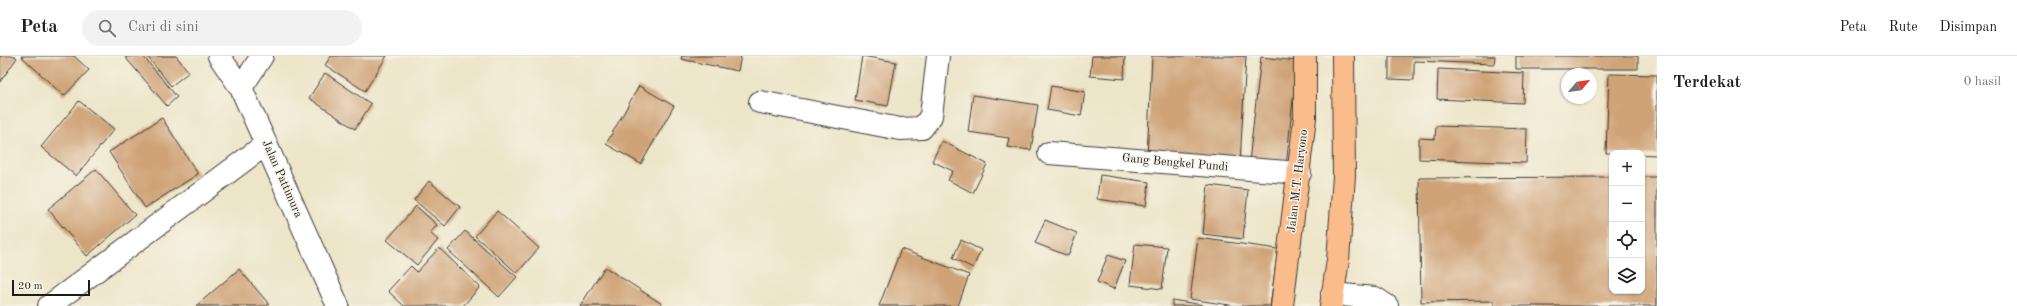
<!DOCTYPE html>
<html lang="id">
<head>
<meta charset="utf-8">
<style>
	body { margin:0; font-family:"Old Standard TT",serif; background:#f2f2f2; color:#202124 }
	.controls { position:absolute; right:12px; bottom:12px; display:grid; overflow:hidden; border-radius:8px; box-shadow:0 1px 3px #0004 }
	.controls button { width:36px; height:36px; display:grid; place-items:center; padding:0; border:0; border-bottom:1px solid #e0e0e0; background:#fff; color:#202124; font:20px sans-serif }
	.compass { position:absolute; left:1561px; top:12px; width:36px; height:36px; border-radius:50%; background:#fff; box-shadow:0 1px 3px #0004; rotate:61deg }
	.scale { position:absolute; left:12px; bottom:10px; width:78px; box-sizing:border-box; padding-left:4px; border:2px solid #1c1c1c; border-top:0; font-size:11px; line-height:14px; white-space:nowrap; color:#1c1c1c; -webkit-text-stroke:3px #f7f3e8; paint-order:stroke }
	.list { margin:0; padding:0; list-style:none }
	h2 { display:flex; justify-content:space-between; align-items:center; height:52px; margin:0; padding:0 16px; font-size:17px }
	h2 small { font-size:13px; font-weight:400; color:#757577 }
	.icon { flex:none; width:22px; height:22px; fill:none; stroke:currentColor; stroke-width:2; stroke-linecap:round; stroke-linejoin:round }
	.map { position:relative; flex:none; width:1657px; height:250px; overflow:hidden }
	header { display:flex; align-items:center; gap:24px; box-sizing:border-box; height:56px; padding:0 20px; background:#fff; border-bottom:1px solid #e0e0e0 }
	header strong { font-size:19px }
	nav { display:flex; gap:22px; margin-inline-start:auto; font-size:14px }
	.search { width:280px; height:36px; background:#f2f2f2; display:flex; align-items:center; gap:10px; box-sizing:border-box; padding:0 14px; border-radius:22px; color:#757577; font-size:15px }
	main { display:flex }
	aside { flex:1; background:#fff }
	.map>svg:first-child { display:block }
</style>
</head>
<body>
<header>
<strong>Peta</strong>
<div class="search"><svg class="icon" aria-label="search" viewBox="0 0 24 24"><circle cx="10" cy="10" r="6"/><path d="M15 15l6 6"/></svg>Cari di sini</div>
<nav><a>Peta</a><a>Rute</a><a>Disimpan</a></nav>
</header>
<main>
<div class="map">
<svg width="1657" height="250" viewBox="0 0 1657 250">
	<rect width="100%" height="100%" fill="#f7f3e8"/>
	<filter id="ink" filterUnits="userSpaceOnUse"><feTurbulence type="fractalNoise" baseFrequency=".025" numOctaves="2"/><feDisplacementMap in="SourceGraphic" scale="8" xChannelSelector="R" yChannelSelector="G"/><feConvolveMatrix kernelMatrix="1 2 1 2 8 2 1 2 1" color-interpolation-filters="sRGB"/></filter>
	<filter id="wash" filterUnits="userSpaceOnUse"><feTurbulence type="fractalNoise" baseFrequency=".012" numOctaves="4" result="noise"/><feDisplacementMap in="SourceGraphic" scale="16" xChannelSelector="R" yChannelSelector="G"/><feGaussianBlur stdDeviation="0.9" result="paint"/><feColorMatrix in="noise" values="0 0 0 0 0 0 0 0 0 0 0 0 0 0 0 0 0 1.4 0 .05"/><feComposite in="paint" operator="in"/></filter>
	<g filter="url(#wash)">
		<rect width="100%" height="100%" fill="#ede5c8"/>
		<g id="blocks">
			<path fill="#cfa377" d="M0,0H15L17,2L0,26Z
				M21,0H74L89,14L64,40Z
				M143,0L177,41L167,50L125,1Z
				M147,0H176L189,16L171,30Z
				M331,0H387L365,35L325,9Z
				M682,0H741L738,15L681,3Z
				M862,0L896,6L888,50L855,44Z
				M1092,0H1125L1124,23L1090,20Z
				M1152,0H1246L1240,107L1147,101Z
				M1389,0H1495L1494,8L1414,5V24L1389,23Z
				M1516,0H1638V13H1516Z
				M1261,1L1297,5L1286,110L1249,106Z
				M1438,13L1524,17L1523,47L1437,43Z
				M325,17L371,48L355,73L309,42Z
				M1609,18L1657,19V99L1606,97Z
				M639,30L674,50L641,108L606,88Z
				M1051,30L1085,36L1081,60L1047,54Z
				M973,39L1038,49L1031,94L1007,91L1009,82L968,76Z
				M79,45L114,73L76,120L41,91Z
				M162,62L198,118L145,152L109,96Z
				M1436,70L1527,73L1526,107L1419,103V82L1435,83Z
				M942,85L987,108L973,137L948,124L953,115L932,105Z
				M96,113L135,159L87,200L48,153Z
				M1100,119L1149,126L1146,150L1097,143Z
				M1612,121V235H1642V121H1657V250H1494V245L1421,246L1419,122Z
				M429,125L460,151L445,170L414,144Z
				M1208,129L1248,134L1243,183L1203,178Z
				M416,150L437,169L430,177L438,184L417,209L387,184Z
				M497,155L539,192L517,217L475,180Z
				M1045,164L1077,177L1068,200L1035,187Z
				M465,175L517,221L499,241L448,194Z
				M1198,182L1278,193L1270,250H1236L1190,243Z
				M961,184L981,194L973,212L953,202Z
				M1135,188L1167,191L1162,233L1130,229Z
				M439,192L480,231L463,250H404L388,235L411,210L417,216Z
				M901,193L969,219L958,250H879Z
				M1108,199L1125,205L1114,233L1097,226Z
				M605,211L662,248L661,250H580Z
				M239,213L269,248L267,250H196Z
				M1172,244L1203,249V250H1172Z"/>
		</g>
	</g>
	<g filter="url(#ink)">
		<use href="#blocks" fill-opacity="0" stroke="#3b3a36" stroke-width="1"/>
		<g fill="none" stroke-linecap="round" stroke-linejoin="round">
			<defs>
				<path id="minor" d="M219,0L241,32L338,250
					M241,32L262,0
					M760,46L900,73L922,72L931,60L938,0
					M1049,97L1300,117
					M1332,238L1375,242L1387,250
					M49,250L266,88"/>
				<path id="highway" d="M1282,250L1305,62V0
					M1331,250L1338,204L1344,120L1343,0"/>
			</defs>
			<use href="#minor" stroke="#3b3a36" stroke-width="24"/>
			<use href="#highway" stroke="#3b3a36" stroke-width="24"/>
			<use href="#minor" stroke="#fff" stroke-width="22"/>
			<use href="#highway" stroke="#fabc8b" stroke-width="22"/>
		</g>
	</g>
	<g text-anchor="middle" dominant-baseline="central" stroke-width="3" stroke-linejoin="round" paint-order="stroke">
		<g font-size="12" fill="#1c1c1c" stroke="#f7f3e8">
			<text transform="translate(1175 107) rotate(5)">Gang Bengkel Pundi</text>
			<text transform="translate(282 123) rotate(66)">Jalan Pattimura</text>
			<text transform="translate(1298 125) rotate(-83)">Jalan M.T. Haryono</text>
		</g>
	</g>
</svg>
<div class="controls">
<button>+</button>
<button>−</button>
<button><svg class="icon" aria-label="locate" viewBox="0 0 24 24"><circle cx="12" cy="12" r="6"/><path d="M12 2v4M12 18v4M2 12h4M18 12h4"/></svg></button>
<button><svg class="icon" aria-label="layers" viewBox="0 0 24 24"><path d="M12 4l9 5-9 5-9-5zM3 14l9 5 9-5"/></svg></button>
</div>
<svg class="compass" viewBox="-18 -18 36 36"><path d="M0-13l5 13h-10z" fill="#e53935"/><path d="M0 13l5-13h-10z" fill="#757577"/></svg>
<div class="scale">20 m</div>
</div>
<aside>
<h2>Terdekat<small>0 hasil</small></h2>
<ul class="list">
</ul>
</aside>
</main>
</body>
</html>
